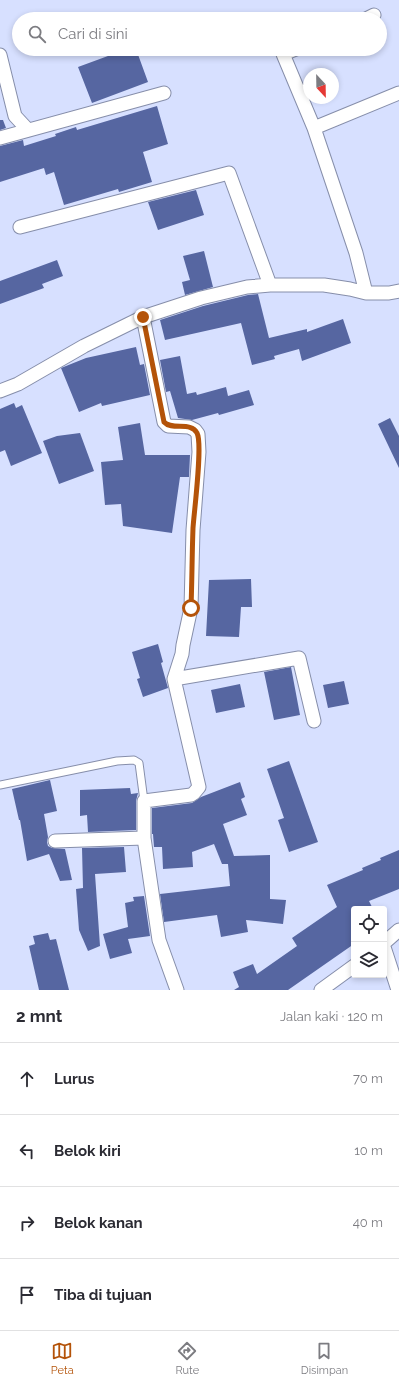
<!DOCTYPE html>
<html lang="id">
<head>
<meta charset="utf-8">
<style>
	body { margin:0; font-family:Raleway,sans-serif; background:#f2f2f3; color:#2b2b33 }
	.controls { position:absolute; right:12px; bottom:12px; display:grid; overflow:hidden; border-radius:4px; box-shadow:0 2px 6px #0003 }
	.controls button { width:36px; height:36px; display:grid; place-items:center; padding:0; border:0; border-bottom:1px solid #e1e1e2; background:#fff; color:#2b2b33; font:20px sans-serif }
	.compass { position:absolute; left:303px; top:68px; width:36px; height:36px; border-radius:50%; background:#fff; box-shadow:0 2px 6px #0003; rotate:158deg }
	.stop { position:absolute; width:12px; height:12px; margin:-9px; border:3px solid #b45309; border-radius:50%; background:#fff }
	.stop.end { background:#b45309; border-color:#fff; box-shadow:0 1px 4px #0008 }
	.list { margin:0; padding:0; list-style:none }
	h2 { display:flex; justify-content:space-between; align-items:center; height:52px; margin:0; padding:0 16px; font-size:17px }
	h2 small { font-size:13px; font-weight:400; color:#7c7c81 }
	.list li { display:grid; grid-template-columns:26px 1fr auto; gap:12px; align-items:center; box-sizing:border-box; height:72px; padding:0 16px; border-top:1px solid #e1e1e2 }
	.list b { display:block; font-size:15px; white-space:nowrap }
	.list em { font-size:13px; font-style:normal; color:#7c7c81 }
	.icon { flex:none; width:22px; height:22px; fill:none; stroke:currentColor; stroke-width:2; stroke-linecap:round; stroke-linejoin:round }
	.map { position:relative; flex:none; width:399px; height:990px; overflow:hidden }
	.search { position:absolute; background:#fff; box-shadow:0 2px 6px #0003; left:12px; right:12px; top:12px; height:44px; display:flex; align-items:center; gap:10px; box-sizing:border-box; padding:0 14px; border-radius:22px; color:#7c7c81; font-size:15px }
	.sheet { height:340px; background:#fff }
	nav { display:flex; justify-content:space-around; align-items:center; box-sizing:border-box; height:56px; border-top:1px solid #e1e1e2; background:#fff; font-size:11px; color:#7c7c81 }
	nav a { display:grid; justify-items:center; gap:2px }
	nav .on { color:#b45309 }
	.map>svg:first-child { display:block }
</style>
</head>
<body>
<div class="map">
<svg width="399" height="990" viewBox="0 0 399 990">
	<rect width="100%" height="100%" fill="#d7e0ff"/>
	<path fill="#5666a1" d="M127,49H136L148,82L92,103L78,67Z
		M157,106L168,144L143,152L152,182L119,192L118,189L64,205L54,172L46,175L44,168L0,182V146L23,140L24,146L56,136L55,134L76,127L77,130Z
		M0,120H3L6,128L0,130Z
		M196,190L204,215L158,230L148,202Z
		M204,251L213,287L185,295L182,282L190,280L183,256Z
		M57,260L63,276L42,284L44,288L0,304V281Z
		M258,294L269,338L307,329V332L343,319L351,343L302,361L299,349L274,356L275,359L252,365L241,323L165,340L160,320L203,306L248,295Z
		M136,347L140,365L144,364L150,395L102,406L101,403L79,412L61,368L86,358Z
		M180,356L187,394L196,392L197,395L226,387L228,396L249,390L254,405L219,415L218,413L192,420L178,418L170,391L166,392L160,360Z
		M14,403L16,408L22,405L42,453L11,466L5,450L0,452V409Z
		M390,418L399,436V468L378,424Z
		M140,423L145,455H190L189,477H180L172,533L123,526L121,504L105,505L101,462L123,460L118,427Z
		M80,433L94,471L59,484L43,441L57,436Z
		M251,579L252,607H241L239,637L206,636L209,580Z
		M158,644L163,662L161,663L168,688L143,697L137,679L140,678L132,652Z
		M291,667L300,715L274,720L264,672Z
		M344,681L349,704L328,708L323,685Z
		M240,684L245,707L216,713L211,690Z
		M289,761L318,842L289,852L278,820L284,818L267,769Z
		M50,780L57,811L44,814L48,837L47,842L48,846L52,848L65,849L72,880L60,881L49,854L27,861L20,820H19L12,789Z
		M240,782L245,797L241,799L247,815L223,824L234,856L270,855V899L286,900L283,924L246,920L248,932L221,937L217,915L164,922L160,894L230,886L228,864H222L214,844L192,852L193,867L163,869L162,847H154L153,834H152V808L192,803L201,797Z
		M130,788L131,794L138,793L136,801V830L88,832L87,815L80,816V790Z
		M124,847L126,872L95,874L100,946L88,951L79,930L76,889L83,888L82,848Z
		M399,850V889L369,901L373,909H354V944L288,990H234L239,987L233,972L253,964L257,974L297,946L292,938L337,907L327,885L363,870L362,868L381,860L380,858Z
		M144,896L150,936L128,939L132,953L110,959L103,934L128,927L125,903L134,901L133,897Z
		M48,933L50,940L56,939L69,990H39L29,946L35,944L33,936Z"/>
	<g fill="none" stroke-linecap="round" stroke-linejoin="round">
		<defs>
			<path id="service" d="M0,785L117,761L134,760L139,763L144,801"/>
			<path id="minor" d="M366,19L374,15
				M296,49L283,54L314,128L356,253L366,293
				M0,55L15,116L28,130
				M314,128L399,93
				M0,138L164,93
				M20,227L229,173L270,285
				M143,317L164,422L168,426L189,427L195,430L198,434L199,452L193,530L191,608L183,645L182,654L174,679L199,787L194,793L191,795L144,801V838L159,940L177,990
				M0,391L18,384L84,346L143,317L201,298L247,287L270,285H324L350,289L366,293H389L399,291
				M174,679L299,658L314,721
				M55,841L144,838
				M384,943L399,930
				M384,947L398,990
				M321,990L354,966"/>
		</defs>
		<use href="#service" stroke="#868eaa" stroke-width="9"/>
		<use href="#minor" stroke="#868eaa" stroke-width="15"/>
		<use href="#service" stroke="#fff" stroke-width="7"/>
		<use href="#minor" stroke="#fff" stroke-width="13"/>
	</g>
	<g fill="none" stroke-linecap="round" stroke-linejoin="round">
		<path stroke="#b45309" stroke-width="5" d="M143,317L164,422C172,431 191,421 197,433C203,444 194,512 193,528C192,555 192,581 191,608"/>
	</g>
</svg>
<div class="controls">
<button><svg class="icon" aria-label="locate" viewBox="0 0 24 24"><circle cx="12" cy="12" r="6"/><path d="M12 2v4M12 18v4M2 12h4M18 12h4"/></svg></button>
<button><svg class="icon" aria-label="layers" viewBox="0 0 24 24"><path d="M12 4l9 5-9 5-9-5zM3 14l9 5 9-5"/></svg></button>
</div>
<svg class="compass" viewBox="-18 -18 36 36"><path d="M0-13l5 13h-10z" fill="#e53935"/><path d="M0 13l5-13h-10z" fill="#7c7c81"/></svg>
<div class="stop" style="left:191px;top:608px"></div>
<div class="stop end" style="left:143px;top:317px"></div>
<div class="search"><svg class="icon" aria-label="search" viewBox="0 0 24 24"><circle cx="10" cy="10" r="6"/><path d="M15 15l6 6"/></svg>Cari di sini</div>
</div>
<section class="sheet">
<h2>2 mnt<small>Jalan kaki · 120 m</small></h2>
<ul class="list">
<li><svg class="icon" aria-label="ahead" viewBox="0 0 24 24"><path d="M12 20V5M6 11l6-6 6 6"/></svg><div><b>Lurus</b></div><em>70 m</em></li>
<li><svg class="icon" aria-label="left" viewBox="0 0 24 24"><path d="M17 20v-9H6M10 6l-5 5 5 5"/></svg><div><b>Belok kiri</b></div><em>10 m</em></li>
<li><svg class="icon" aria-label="right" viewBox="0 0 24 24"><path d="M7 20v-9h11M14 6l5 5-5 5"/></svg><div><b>Belok kanan</b></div><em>40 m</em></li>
<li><svg class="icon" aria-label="arrive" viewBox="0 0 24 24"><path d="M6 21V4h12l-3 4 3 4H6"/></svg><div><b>Tiba di tujuan</b></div></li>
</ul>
</section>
<nav>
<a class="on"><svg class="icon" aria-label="map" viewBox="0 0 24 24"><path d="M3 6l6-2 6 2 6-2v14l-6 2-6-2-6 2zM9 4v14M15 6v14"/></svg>Peta</a>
<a><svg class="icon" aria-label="directions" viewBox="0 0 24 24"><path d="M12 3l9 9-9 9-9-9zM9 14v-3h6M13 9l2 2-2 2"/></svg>Rute</a>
<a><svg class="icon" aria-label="saved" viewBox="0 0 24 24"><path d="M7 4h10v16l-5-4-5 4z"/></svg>Disimpan</a>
</nav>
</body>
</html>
